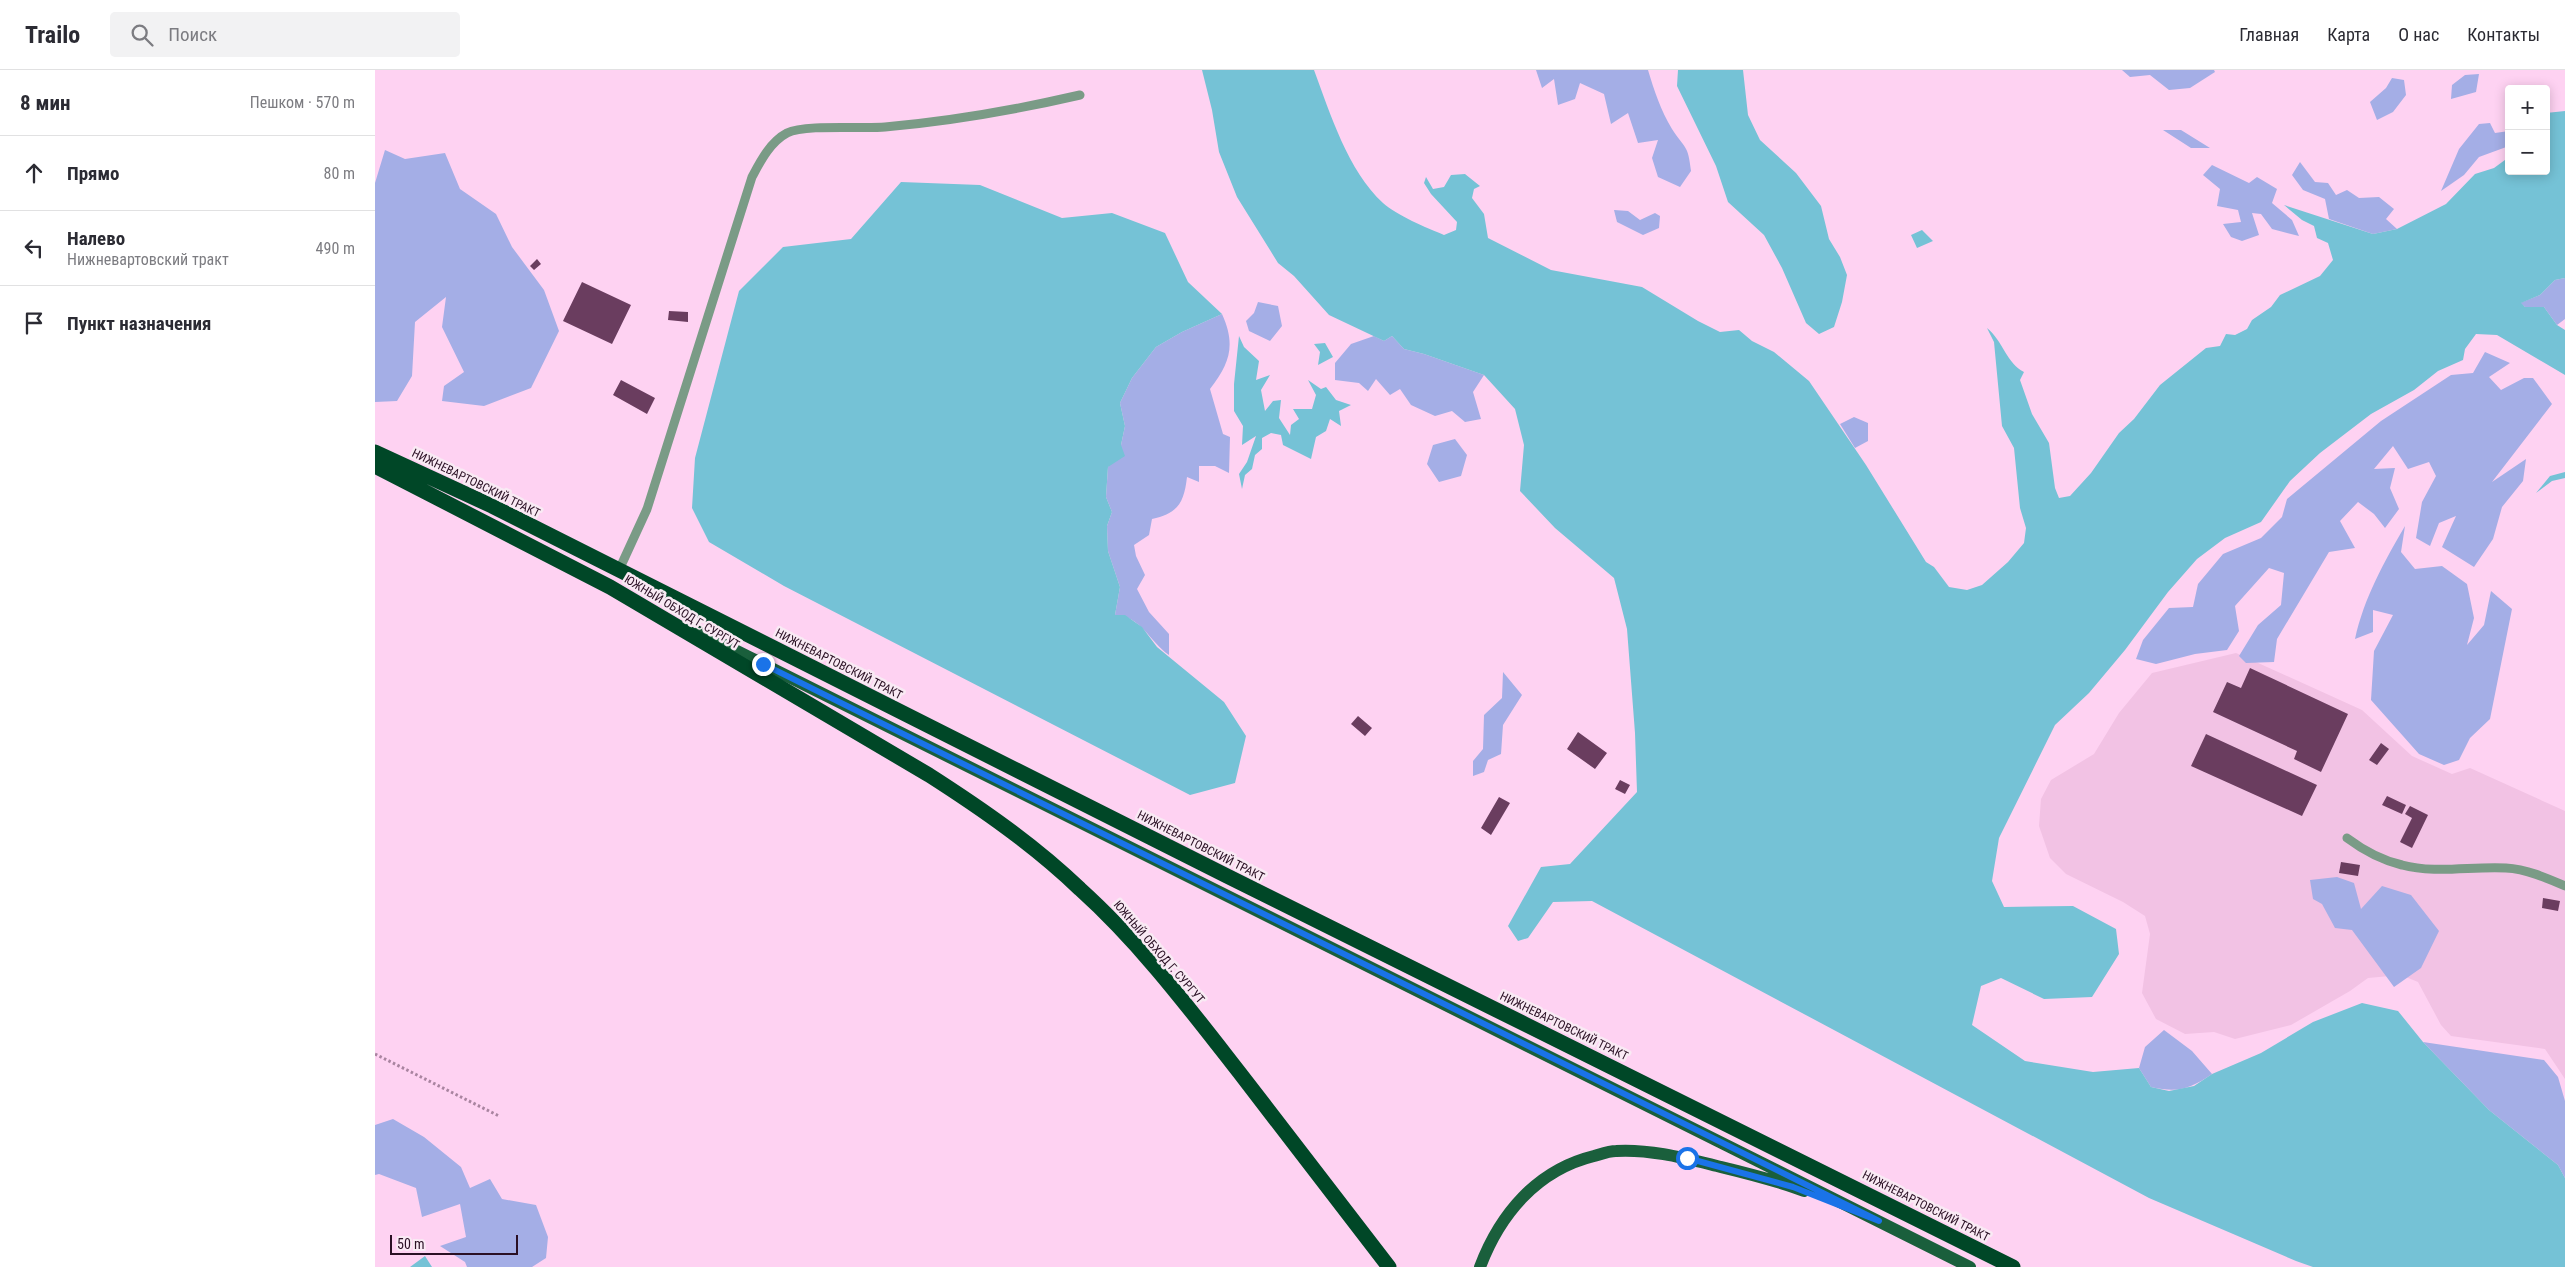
<!DOCTYPE html>
<html lang="ru">
<head>
<meta charset="utf-8">
<style>
	body { margin:0; font-family:"Roboto Condensed",sans-serif; background:#f2f2f3; color:#2b2b33 }
	.controls { position:absolute; right:15px; top:15px; display:grid; overflow:hidden; border-radius:5px; box-shadow:0 2px 12px #0003 }
	.controls button { width:45px; height:45px; display:grid; place-items:center; padding:0; border:0; border-bottom:1px solid #e1e1e2; background:#fff; color:#2b2b33; font:25px sans-serif }
	.scale { position:absolute; left:15px; bottom:12px; width:128px; box-sizing:border-box; padding-left:5px; border:2px solid #2a1024; border-top:0; font-size:14px; line-height:18px; white-space:nowrap; color:#2a1024; -webkit-text-stroke:4px #f9eaf4; paint-order:stroke }
	.stop { position:absolute; width:15px; height:15px; margin:-11px; border:4px solid #1a73e8; border-radius:50%; background:#fff }
	.stop.end { background:#1a73e8; border-color:#fff; box-shadow:0 1px 5px #0008 }
	.list { margin:0; padding:0; list-style:none }
	h2 { display:flex; justify-content:space-between; align-items:center; height:65px; margin:0; padding:0 20px; font-size:21px }
	h2 small { font-size:16px; font-weight:400; color:#7c7c81 }
	.list li { display:grid; grid-template-columns:32px 1fr auto; gap:15px; align-items:center; box-sizing:border-box; height:75px; padding:0 20px; border-top:1px solid #e1e1e2 }
	.list b { display:block; font-size:19px; white-space:nowrap }
	.list p { margin:0; font-size:16px; white-space:nowrap; color:#7c7c81 }
	.list em { font-size:16px; font-style:normal; color:#7c7c81 }
	.icon { flex:none; width:28px; height:28px; fill:none; stroke:currentColor; stroke-width:2; stroke-linecap:round; stroke-linejoin:round }
	.map { position:relative; flex:none; width:2190px; height:1197px; overflow:hidden }
	header { display:flex; align-items:center; gap:30px; box-sizing:border-box; height:70px; padding:0 25px; background:#fff; border-bottom:1px solid #e1e1e2 }
	header strong { font-size:24px }
	nav { display:flex; gap:28px; margin-inline-start:auto; font-size:18px }
	.search { width:350px; height:45px; background:#f2f2f3; display:flex; align-items:center; gap:12px; box-sizing:border-box; padding:0 18px; border-radius:5px; color:#7c7c81; font-size:19px }
	main { display:flex }
	aside { flex:1; background:#fff }
	.map>svg:first-child { display:block }
</style>
</head>
<body>
<header>
<strong>Trailo</strong>
<div class="search"><svg class="icon" aria-label="search" viewBox="0 0 24 24"><circle cx="10" cy="10" r="6"/><path d="M15 15l6 6"/></svg>Поиск</div>
<nav><a>Главная</a><a>Карта</a><a>О нас</a><a>Контакты</a></nav>
</header>
<main>
<aside>
<h2>8 мин<small>Пешком · 570 m</small></h2>
<ul class="list">
<li><svg class="icon" aria-label="ahead" viewBox="0 0 24 24"><path d="M12 20V5M6 11l6-6 6 6"/></svg><div><b>Прямо</b></div><em>80 m</em></li>
<li><svg class="icon" aria-label="left" viewBox="0 0 24 24"><path d="M17 20v-9H6M10 6l-5 5 5 5"/></svg><div><b>Налево</b><p>Нижневартовский тракт</p></div><em>490 m</em></li>
<li><svg class="icon" aria-label="arrive" viewBox="0 0 24 24"><path d="M6 21V4h12l-3 4 3 4H6"/></svg><div><b>Пункт назначения</b></div></li>
</ul>
</aside>
<div class="map">
<svg width="2190" height="1197" viewBox="0 0 2190 1197">
	<rect width="100%" height="100%" fill="#fed2f2"/>
	<path fill="#f2c2e4" d="M1861,583L1987,640L2037,686L2077,704L2095,698L2190,741V1009L2170,979L2076,966L2066,955L2043,912L2026,905L1993,908L1975,921L1916,955L1860,969L1839,962L1810,964L1781,949L1767,923L1775,864L1770,846L1748,832L1691,804L1675,788L1664,756L1666,729L1676,710L1719,684L1744,643L1777,603Z"/>
	<path fill="#a4aee6" d="M1161,0H1273C1279,20 1286,41 1297,59C1310,79 1313,74 1316,101L1305,117L1283,107L1277,88L1283,70L1263,73L1253,43L1236,54L1229,24L1205,13L1200,29L1183,35L1179,9L1167,18Z
		M1747,0H1839L1840,2L1815,18L1794,20L1775,5L1755,7Z
		M2104,4L2101,22L2076,29L2077,15L2090,5Z
		M2017,8L2029,10L2031,25L2018,42L2002,50L1995,32L2011,18Z
		M2115,53L2120,63L2134,61V76L2104,87L2089,105L2066,121L2084,79L2104,54Z
		M1788,60H1806L1835,78H1816Z
		M10,80L30,89L70,83L85,119L121,144L137,177L169,220L184,261L156,318L109,336L67,331L69,316L89,302L67,257L71,227L40,252L37,306L22,331L0,332V113Z
		M1925,92L1940,112L1953,113L1961,125L1972,120L1984,128L2004,127L2019,139L2011,149L2022,159L1998,164L1954,149L1950,129L1928,120L1917,105Z
		M1837,95L1874,113L1882,107L1902,119L1897,133L1917,150L1924,166L1897,159L1886,144L1877,143L1884,165L1867,171L1856,167L1848,154L1866,152L1863,140L1842,136L1845,119L1828,105Z
		M1239,140L1253,141L1265,150L1280,143L1285,146L1284,158L1268,165L1242,152Z
		M2190,208V249L2182,255L2169,237H2150L2145,233L2165,225L2180,210Z
		M883,232L903,236L907,256L895,271L874,261L871,251L879,243Z
		M847,244C861,275 855,293 835,319L848,364L855,367L854,403L840,396H824V412L812,407C809,432 804,443 777,449L774,465L759,475L761,486L770,505L762,519L774,542L794,564V585C775,572 765,545 740,545L745,517L733,481L732,456L737,442L731,427L733,397L746,375L750,356L745,333L757,308L781,277L807,262Z
		M999,266L1009,271L1017,266L1029,279L1049,284L1109,305L1098,322L1106,349L1090,352L1077,341L1060,346L1036,335L1025,319L1015,325L1001,309L993,321L984,313L960,310V293L976,274Z
		M2110,282L2135,293L2114,307L2126,320L2149,308H2158L2177,334L2117,412L2151,389L2148,411L2127,437L2118,469L2099,497L2067,477L2081,446L2064,453L2055,476L2041,468L2047,432L2061,406L2054,392L2033,399L2018,376L1999,399L2020,398L2015,418L2024,439L2010,458L1999,444L1983,432L1965,451L1980,478L1954,482L1902,569L1899,592L1871,593L1864,586L1883,555L1906,535L1909,503L1894,498L1860,536L1864,561L1852,580L1820,584L1781,594L1761,589L1768,570L1794,538L1818,537L1823,514L1848,484L1886,468L1907,447L1912,429L2006,351L2076,305L2098,303Z
		M1479,347L1493,353V371L1480,378L1465,354Z
		M1080,369L1092,385L1086,406L1064,412L1052,394L1058,375Z
		M2030,456L2026,482L2040,499L2067,496L2092,514L2099,548L2092,575L2109,555L2116,521L2137,539L2115,649L2095,668L2084,690L2069,695L2044,684L1996,630L1999,581L2018,545L1998,540V562L1980,569C1989,528 2009,492 2030,456Z
		M1128,602L1147,625L1128,655L1126,684L1113,690L1109,702L1098,706V691L1108,679L1109,645L1127,628Z
		M1962,807L1979,813L1986,839L2007,816L2036,825L2064,861L2046,898L2019,917L1977,860L1960,858L1947,834L1938,829L1935,810Z
		M1789,960L1817,981L1837,1004C1815,1019 1803,1023 1776,1017L1764,998L1770,977Z
		M2048,972L2169,990L2183,1007L2190,1031V1108L2183,1095L2114,1040Z
		M18,1049L49,1067L86,1097L95,1118L115,1109L127,1129L161,1135L173,1167L171,1188L157,1197H92L90,1192L65,1176L91,1167L85,1134L47,1147L41,1118L4,1104L0,1105V1055Z"/>
	<path fill="#75c2d6" d="M827,0H939C955,43 973,101 1008,133C1021,145 1052,158 1069,165L1081,160L1082,152L1056,124L1049,113L1051,107L1058,119L1069,117L1076,105L1090,104L1105,116L1099,119L1097,128L1109,144L1113,168L1176,200L1267,217L1323,251L1345,262L1364,260L1377,271L1399,282L1434,311L1491,395L1551,492L1559,497L1574,517L1592,520L1607,515L1633,492L1649,473L1651,458L1645,438L1639,378L1627,356L1619,272L1612,258C1628,271 1632,294 1649,302L1645,310L1657,344L1674,373L1680,418L1684,428L1695,426L1716,403L1744,363L1759,349L1785,315L1831,278L1845,276L1851,264L1860,265L1872,259L1877,250L1896,237L1905,225L1945,206L1958,190L1953,173L1942,168L1939,156L1927,150L1909,135L1998,164L2022,159L2071,134L2100,104L2119,98L2134,87V101H2171V43L2190,41V208L2180,210L2165,225L2146,233L2150,237H2169L2182,255L2190,260V305L2122,265L2101,264L2090,279L2088,290L2063,301L2039,320L1996,344L1945,383L1915,411L1886,452L1850,468L1822,489L1793,522L1750,580L1714,623L1680,655L1624,768L1617,811L1629,837L1698,836L1741,859L1744,884L1717,927L1669,929L1626,908L1606,916L1597,955L1650,991L1718,1002L1764,998L1776,1017L1794,1021L1819,1016L1837,1004L1886,983L1938,952L1987,933L2023,941L2048,972L2114,1040L2183,1095L2190,1108V1197H1938L1921,1191L1774,1128L1217,831L1178,832L1153,868L1143,871L1133,856L1166,797L1195,794L1262,722L1260,663L1252,559L1239,508L1180,458L1145,421L1149,375L1140,339L1109,305L1049,284L1029,279L1017,266L1009,271L954,245L919,206L903,193L862,127L844,82L837,40Z
		M1303,0H1368L1373,45L1385,70L1421,103L1446,136L1454,169L1465,187L1472,205L1467,232L1459,257L1444,264L1431,253L1407,198L1389,165L1353,132L1341,96L1302,16Z
		M526,112L605,115L687,148L737,143L790,163L813,212L847,244L807,262L781,277L757,308L745,333L750,356L746,375L750,386L733,397L731,427L737,442L732,456L733,481L745,517L740,545H750L767,557L782,577L849,632L871,666L860,713L815,725L409,516L334,472L317,438L320,388L364,221L408,177L476,169Z
		M1547,160L1558,171L1542,178L1536,165Z
		M864,266L869,277L884,291L881,310L895,305L886,320L890,341L898,331L906,330L904,348L915,365L916,355L924,349L918,339H937L941,325L933,310L946,319L951,317L961,330L976,335L964,341L966,356L955,349L951,361L941,367L936,389L908,375L906,365L896,363L887,368V379L880,385L877,399L870,405L867,419L864,404L872,392L881,366L867,375L868,356L859,341V314Z
		M950,273L958,287L943,295L945,282L939,274Z
		M2190,402V408L2177,411L2161,423L2175,406Z
		M50,1186L57,1197H35Z"/>
	<path fill="#6a3d5f" d="M162,189L166,194L159,200L155,196Z
		M207,212L256,235L237,274L188,251Z
		M294,241L313,242V252L293,250Z
		M246,310L280,328L272,344L238,325Z
		M1875,598L1973,644L1946,702L1919,689L1922,681L1838,642L1852,612L1866,618Z
		M983,646L997,658L990,666L976,654Z
		M1203,662L1232,683L1220,699L1192,679Z
		M1831,664L1942,715L1927,746L1816,696Z
		M2006,673L2014,679L2002,695L1994,690Z
		M1245,710L1255,715L1250,724L1240,719Z
		M2012,726L2031,735L2027,744L2007,735Z
		M1124,727L1135,733L1116,765L1106,758Z
		M2035,736L2053,745L2037,778L2025,772L2037,748L2030,744Z
		M1966,792L1985,795L1983,806L1964,803Z
		M2168,828L2185,831L2183,841L2167,838Z"/>
	<g fill="none" stroke-linecap="round" stroke-linejoin="round">
		<path stroke="#a984a0" stroke-width="3" stroke-dasharray="2.5 2.5" stroke-linecap="butt" d="M0,984L124,1046"/>
		<path stroke="#7a9b86" stroke-width="9" d="M244,500L272,439L377,107C385,92 395,72 412,63C430,54 487,59 510,57C577,51 640,40 705,25
			M1972,768C1988,780 2006,790 2027,795C2060,804 2097,796 2131,798C2151,799 2172,808 2190,816"/>
		<path stroke="#1a5f3c" stroke-width="12" d="M324,562L1595,1197
			M1105,1197C1125,1144 1162,1100 1219,1086C1226,1084 1234,1081 1241,1081C1275,1079 1309,1088 1342,1096C1371,1103 1401,1110 1429,1121"/>
		<path stroke="#004727" stroke-width="15" d="M0,382L117,436L852,806L1638,1197
			M0,396L235,517L554,705C607,739 659,775 705,819C765,873 814,938 864,1002C914,1067 964,1132 1014,1197"/>
	</g>
	<g fill="none" stroke-linecap="round" stroke-linejoin="round">
		<path stroke="#1a73e8" stroke-width="6" d="M388,594L1504,1151L1418,1117L1312,1088"/>
	</g>
	<g text-anchor="middle" dominant-baseline="central" stroke-width="5" stroke-linejoin="round" paint-order="stroke">
		<g font-size="12" fill="#2a1024" stroke="#f9eaf4">
			<text transform="translate(101 413) rotate(26)">НИЖНЕВАРТОВСКИЙ ТРАКТ</text>
			<text transform="translate(307 542) rotate(31)">ЮЖНЫЙ ОБХОД Г. СУРГУТ</text>
			<text transform="translate(464 594) rotate(27)">НИЖНЕВАРТОВСКИЙ ТРАКТ</text>
			<text transform="translate(826 776) rotate(27)">НИЖНЕВАРТОВСКИЙ ТРАКТ</text>
			<text transform="translate(784 882) rotate(49)">ЮЖНЫЙ ОБХОД Г. СУРГУТ</text>
			<text transform="translate(1189 956) rotate(26)">НИЖНЕВАРТОВСКИЙ ТРАКТ</text>
			<text transform="translate(1551 1136) rotate(27)">НИЖНЕВАРТОВСКИЙ ТРАКТ</text>
		</g>
	</g>
</svg>
<div class="controls">
<button>+</button>
<button>−</button>
</div>
<div class="scale">50 m</div>
<div class="stop" style="left:1312px;top:1088px"></div>
<div class="stop end" style="left:388px;top:594px"></div>
</div>
</main>
</body>
</html>
